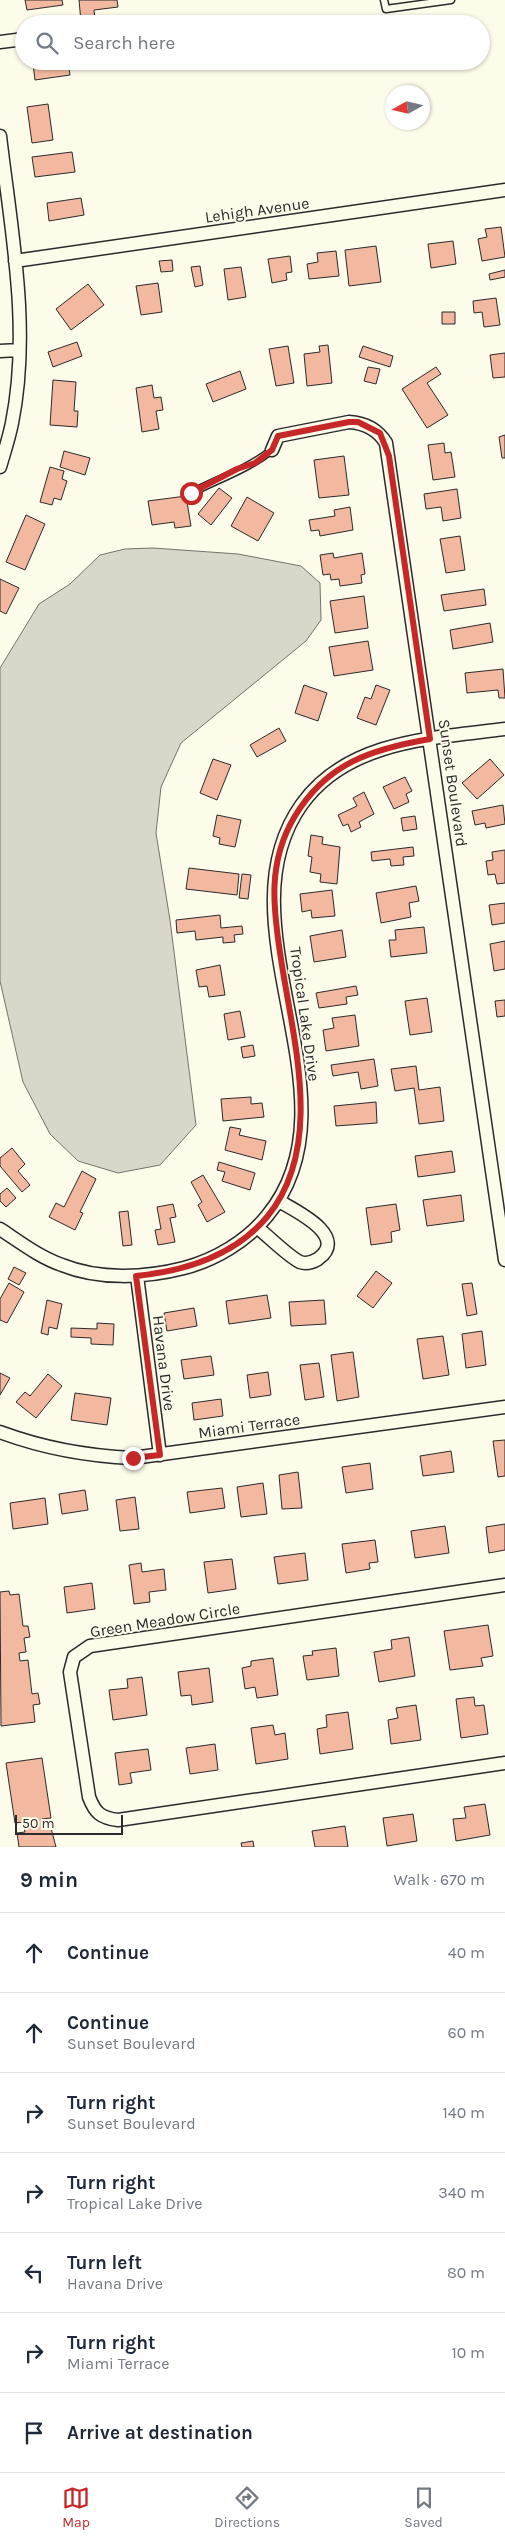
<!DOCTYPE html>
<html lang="en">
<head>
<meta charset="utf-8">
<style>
	body { margin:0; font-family:Karla,sans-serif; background:#f2f2f3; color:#1f2937 }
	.compass { position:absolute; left:385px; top:85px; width:45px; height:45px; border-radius:50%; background:#fff; box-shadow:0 1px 4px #0004; rotate:262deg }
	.scale { position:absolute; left:15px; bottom:12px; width:108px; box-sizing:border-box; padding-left:5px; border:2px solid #2b2b2b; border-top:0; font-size:14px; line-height:18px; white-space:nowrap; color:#2b2b2b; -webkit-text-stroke:4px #fdfbea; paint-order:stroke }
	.stop { position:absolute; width:15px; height:15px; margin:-11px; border:4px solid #c62828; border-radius:50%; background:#fff }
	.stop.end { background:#c62828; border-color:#fff; box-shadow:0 1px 5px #0008 }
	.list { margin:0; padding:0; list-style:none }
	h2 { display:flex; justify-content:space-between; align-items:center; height:65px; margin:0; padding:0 20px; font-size:21px }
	h2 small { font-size:16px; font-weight:400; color:#747a83 }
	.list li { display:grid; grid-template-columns:32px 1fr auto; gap:15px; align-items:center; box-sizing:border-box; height:80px; padding:0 20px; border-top:1px solid #e0e1e3 }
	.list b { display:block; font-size:19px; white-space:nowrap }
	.list p { margin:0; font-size:16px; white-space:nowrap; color:#747a83 }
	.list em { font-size:16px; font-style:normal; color:#747a83 }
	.icon { flex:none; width:28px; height:28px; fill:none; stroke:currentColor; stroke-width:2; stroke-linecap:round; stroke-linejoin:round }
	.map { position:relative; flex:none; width:505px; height:1847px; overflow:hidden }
	.search { position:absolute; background:#fff; box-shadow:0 1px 4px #0004; left:15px; right:15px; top:15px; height:55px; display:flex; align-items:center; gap:12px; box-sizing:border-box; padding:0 18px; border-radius:28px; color:#747a83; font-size:19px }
	.sheet { height:625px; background:#fff }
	nav { display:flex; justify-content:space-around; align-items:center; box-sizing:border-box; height:70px; border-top:1px solid #e0e1e3; background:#fff; font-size:14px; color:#747a83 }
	nav a { display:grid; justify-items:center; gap:2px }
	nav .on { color:#c62828 }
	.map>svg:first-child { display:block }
</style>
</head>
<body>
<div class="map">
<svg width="505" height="1847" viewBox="0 0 505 1847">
	<rect width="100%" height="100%" fill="#fdfbea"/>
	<path fill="#d8d7c9" stroke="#74746e" d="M153,548L238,554L301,566L320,583L321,620L306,641L181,743L161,787L156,833L170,920L196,1125L160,1165L118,1173L78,1161L50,1134L23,1082L0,981V668L39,604L70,584L100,555L125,549Z"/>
	<path fill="#f2b8a0" stroke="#2b2b2b" d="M25,0H62L63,5L27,10Z
		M79,0H117L118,7L94,10L95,20L81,22Z
		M52,61H68L70,75L35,80L33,64Z
		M48,104L53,140L32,143L27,107Z
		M72,152L75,172L35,177L32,157Z
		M81,198L84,215L49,221L47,203Z
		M501,227L505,257L482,261L478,239L487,237L485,229Z
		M453,241L456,264L431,268L428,244Z
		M376,246L381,282L349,286L345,250Z
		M336,251L339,276L309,279L307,264L318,262L317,253Z
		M290,256L292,272L286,273L287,280L272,283L268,259Z
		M172,260L173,271L161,272L159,261Z
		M200,266L203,285L195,287L191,267Z
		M241,267L246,297L228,300L224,269Z
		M505,270V277L490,280L489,274Z
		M158,283L162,312L141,315L136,286Z
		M88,284L104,305L71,330L56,309Z
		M496,298L500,325L484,327L482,312L474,313L473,301Z
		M442,312H455V324H442Z
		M77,342L82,356L53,367L48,352Z
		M328,345L332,383L307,386L304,354L320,352L319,346Z
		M288,346L294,383L276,386L269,349Z
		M363,346L393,356L390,367L359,357Z
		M505,353V377L493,378L490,355Z
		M368,367L380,369L376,384L364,381Z
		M436,367L441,374L427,383L448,415L427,428L402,389Z
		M240,371L246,389L213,402L206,384Z
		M53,380L76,382L74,411H78L77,427L50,425Z
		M152,385L154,398L161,397L163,410L156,411L159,429L142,432L136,388Z
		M505,435V458H502L499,437Z
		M444,443L445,453L451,452L455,477L433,480L428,445Z
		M64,451L90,458L85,475L60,467Z
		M344,456L349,495L319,498L314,460Z
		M50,467L64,471L62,479L67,481L61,500L54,498L52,505L40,502Z
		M219,488L232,498L211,525L198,514Z
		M457,489L461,518L443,521L441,507L426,509L424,494Z
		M186,496L191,526L175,528L174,522L152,525L148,501Z
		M247,497L274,513L258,541L231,526Z
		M350,507L353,530L320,536L319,530L311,531L309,520L335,516L334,510Z
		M26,515L45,524L25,570L6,562Z
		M460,536L465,570L446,573L440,539Z
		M333,553L334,558L362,553L365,574L361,575L362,583L340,586L339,579L331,580L330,574L323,575L320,555Z
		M0,579L19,588L6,614L0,611Z
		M484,589L486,605L444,611L441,595Z
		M364,596L368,628L335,633L330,601Z
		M490,623L493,642L453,649L450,630Z
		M368,641L373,670L334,676L329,647Z
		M503,669L505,698H499L498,690L467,693L465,673Z
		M304,685L327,693L318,721L295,713Z
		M376,685L390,690L376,725L357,718L365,697L371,699Z
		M279,728L286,741L257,757L250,745Z
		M213,759L231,765L217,800L200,793Z
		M490,759L504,775L477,799L462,783Z
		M405,777L412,791L406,794L409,802L394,809L383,787Z
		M364,792L374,814L359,822L361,827L351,832L348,824L343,826L338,815L357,806L353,798Z
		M503,805L505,824L486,828L485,823L475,825L472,811Z
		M217,815L241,820L235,847L219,844L220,838L213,836Z
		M415,816L417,829L403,831L401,818Z
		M311,835L323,837L322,844L340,847L337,884L320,882L321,874L310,872L312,857L308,856Z
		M413,847L414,856L403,857L404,865L391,866L390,859L372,861L371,852Z
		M505,850V883L497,884L495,874L488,875L486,861L493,860L492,852Z
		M189,868L239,874L237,895L186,889Z
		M242,874L251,875L248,899L239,898Z
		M416,886L419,901L409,903L411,917L381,923L376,893Z
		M332,890L335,916L312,918L311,910L302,912L300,894Z
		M505,903V923L492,925L489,905Z
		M220,915L221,928L242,926L243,934L234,935L235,942L223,943V937L196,940L195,931L177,933L176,920Z
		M424,927L427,953L391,957L389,940H396L395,930Z
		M342,930L346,957L314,962L310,936Z
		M505,941V969L494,971L490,944Z
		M220,965L225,995L209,997L207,986L199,987L196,970Z
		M356,986L358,995L346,997L347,1004L319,1008L316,993Z
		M427,998L432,1032L410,1035L405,1001Z
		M505,1000V1016L497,1017L495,1001Z
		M240,1011L245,1037L228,1040L224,1014Z
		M355,1015L359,1046L326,1051L323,1030L334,1028L332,1018Z
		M253,1045L255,1056L243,1058L241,1047Z
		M374,1059L378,1086L361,1089L358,1072L333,1076L331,1065Z
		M416,1066L419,1090L440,1087L444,1121L419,1124L414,1088L395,1091L391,1069Z
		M251,1097V1104L262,1103L264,1117L223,1121L221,1099Z
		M376,1102L377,1123L336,1126L334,1106Z
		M230,1127L241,1129L239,1135L266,1141L262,1160L225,1150Z
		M12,1148L25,1164L18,1171L30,1185L22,1192L0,1166V1158Z
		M452,1151L455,1172L418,1177L415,1156Z
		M219,1162L255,1173L250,1190L222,1181L225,1172L217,1170Z
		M82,1171L96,1179L80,1212L83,1213L75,1230L49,1217L56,1203L64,1207Z
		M203,1175L225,1212L207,1222L198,1205L202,1202L191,1182Z
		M7,1188L16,1198L6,1207L0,1201V1194Z
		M461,1195L464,1221L427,1226L423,1200Z
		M173,1204L176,1217L170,1218L175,1242L158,1245L155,1230L161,1229L157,1207Z
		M396,1204L400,1230L391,1232L392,1242L371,1245L366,1208Z
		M128,1211L132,1245L123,1246L119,1212Z
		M14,1267L26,1273L19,1285L8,1279Z
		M376,1271L392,1283L373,1308L357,1296Z
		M9,1283L24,1292L7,1323L0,1320V1299Z
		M472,1283L477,1314L467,1316L462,1284Z
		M267,1295L271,1318L229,1324L226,1301Z
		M47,1300L62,1304L57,1329L49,1327L48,1335L41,1333Z
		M324,1300L326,1324L291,1326L289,1302Z
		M194,1308L197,1326L167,1331L164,1313Z
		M97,1323L114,1324L113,1345L91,1344V1338L71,1337V1328L97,1329Z
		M482,1331L486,1365L466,1368L462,1334Z
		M443,1336L449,1375L423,1379L417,1339Z
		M353,1352L359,1397L337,1401L331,1355Z
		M211,1356L214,1375L184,1379L181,1360Z
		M319,1363L324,1397L305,1400L300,1365Z
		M268,1372L271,1395L250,1398L247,1375Z
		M0,1373L10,1378L0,1395Z
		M48,1374L62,1386L36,1418L16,1402L25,1392L30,1396Z
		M75,1393L111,1398L107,1425L71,1420Z
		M221,1399L223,1416L194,1420L192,1403Z
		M505,1440V1476L498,1477L493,1441Z
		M451,1451L454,1472L423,1476L420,1456Z
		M370,1463L373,1489L346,1493L342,1467Z
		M298,1472L302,1508L282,1509L279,1475Z
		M263,1483L267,1514L241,1517L237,1487Z
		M222,1488L225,1508L190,1513L187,1492Z
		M85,1490L88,1510L62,1514L59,1494Z
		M135,1497L139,1529L120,1531L116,1500Z
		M45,1498L48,1524L13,1529L10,1503Z
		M505,1524V1550L489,1553L486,1527Z
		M445,1526L449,1553L415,1558L411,1531Z
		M375,1540L378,1562L369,1563L370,1569L346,1573L342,1544Z
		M305,1553L308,1580L278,1584L274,1557Z
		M232,1559L236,1589L208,1593L204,1562Z
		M141,1563L142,1572L164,1569L166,1590L149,1592L150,1602L134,1604L129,1565Z
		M92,1583L95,1609L67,1613L64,1587Z
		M9,1591L10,1595L19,1594L23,1626H28L30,1637L24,1638L26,1652L19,1653L20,1661L28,1660L32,1694L38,1693L40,1704L33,1705L35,1722L1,1726L0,1592Z
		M488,1625L493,1656L481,1658L483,1666L450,1670L444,1631Z
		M409,1637L415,1676L379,1682L374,1652L392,1649L391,1640Z
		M336,1648L339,1676L307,1680L303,1656L313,1655L312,1651Z
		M273,1658L278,1695L257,1698L255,1687L245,1689L242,1668L251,1666V1661Z
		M209,1668L213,1702L192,1705L191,1695L181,1696L178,1672Z
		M142,1677L147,1715L113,1720L109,1690L128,1688L127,1679Z
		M474,1697L475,1706L484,1705L488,1734L461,1738L456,1699Z
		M416,1705L421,1740L391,1744L388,1720L398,1718L396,1708Z
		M348,1712L353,1749L320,1754L317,1729L327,1727L326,1715Z
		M273,1725L275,1735L285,1733L288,1759L256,1764L251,1728Z
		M215,1744L218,1770L190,1774L186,1748Z
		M148,1749L151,1770L130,1773L132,1783L119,1785L115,1753Z
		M42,1758L51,1818L42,1819L44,1829L51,1828L56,1847H19L17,1833L25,1832L23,1822L15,1823L6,1763Z
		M485,1804L490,1835L456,1841L453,1819L466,1818L464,1807Z
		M413,1814L417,1841L387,1846L383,1818Z
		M345,1826L348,1847H315L312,1831Z
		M253,1841L254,1847H242L241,1843Z"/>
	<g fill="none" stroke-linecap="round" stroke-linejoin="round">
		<defs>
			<path id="lane" d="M384,0L386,9L451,0
				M191,493C218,479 248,469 272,450"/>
			<path id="street" d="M0,42L24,39
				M0,136C11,230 31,329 12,423C9,438 4,453 0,467
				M15,261L505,190
				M0,351L19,350
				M272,450L278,436L349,422C365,423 378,430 386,443L505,1260
				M258,1228C268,1236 289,1257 300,1262C306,1264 313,1262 318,1259C350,1236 294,1210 279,1201
				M0,1229C20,1242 39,1257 62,1265C99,1280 145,1278 184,1268C215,1260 247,1241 267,1216C364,1099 216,924 302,804C348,740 434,738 505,729
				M137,1276L160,1455
				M0,1432C43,1448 88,1456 133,1458L505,1407
				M505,1585L90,1646L74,1657L70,1672L89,1797C95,1813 101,1818 118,1820L505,1763"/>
		</defs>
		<use href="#lane" stroke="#2b2b2b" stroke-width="9"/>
		<use href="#street" stroke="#2b2b2b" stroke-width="15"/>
		<use href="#lane" stroke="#fdfbea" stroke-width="6"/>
		<use href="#street" stroke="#fdfbea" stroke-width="12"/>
	</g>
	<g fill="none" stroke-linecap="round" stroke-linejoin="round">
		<path stroke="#c62828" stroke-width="6" d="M133,1458L160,1455L136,1276C185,1271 234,1256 267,1217C325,1147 293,1040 281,959C273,908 267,862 295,816C327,763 372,749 430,739L389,456L380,433L358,422H349L278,436L272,450L255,463L237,469L191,493"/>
	</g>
	<g text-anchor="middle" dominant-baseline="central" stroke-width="4" stroke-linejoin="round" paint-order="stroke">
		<g font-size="16" fill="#2b2b2b" stroke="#fdfbea">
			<text transform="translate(257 210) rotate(-8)">Lehigh Avenue</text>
			<text transform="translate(453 783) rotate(82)">Sunset Boulevard</text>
			<text transform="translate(305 1014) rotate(82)">Tropical Lake Drive</text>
			<text transform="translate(164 1363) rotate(83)">Havana Drive</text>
			<text transform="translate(249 1426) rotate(-8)">Miami Terrace</text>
			<text transform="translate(165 1620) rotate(-9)">Green Meadow Circle</text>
		</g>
	</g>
</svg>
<svg class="compass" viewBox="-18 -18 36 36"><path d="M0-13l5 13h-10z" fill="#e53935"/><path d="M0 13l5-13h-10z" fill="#747a83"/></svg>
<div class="scale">50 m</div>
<div class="stop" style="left:191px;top:493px"></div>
<div class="stop end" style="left:133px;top:1458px"></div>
<div class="search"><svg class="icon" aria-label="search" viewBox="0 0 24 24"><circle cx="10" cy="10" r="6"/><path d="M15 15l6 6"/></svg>Search here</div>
</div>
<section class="sheet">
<h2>9 min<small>Walk · 670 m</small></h2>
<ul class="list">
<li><svg class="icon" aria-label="ahead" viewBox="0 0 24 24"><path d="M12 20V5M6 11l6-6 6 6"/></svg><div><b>Continue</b></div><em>40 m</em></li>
<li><svg class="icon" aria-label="ahead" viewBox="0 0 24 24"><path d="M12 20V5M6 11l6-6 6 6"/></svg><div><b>Continue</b><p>Sunset Boulevard</p></div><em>60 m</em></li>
<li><svg class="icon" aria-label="right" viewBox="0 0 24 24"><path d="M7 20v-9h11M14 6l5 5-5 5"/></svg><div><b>Turn right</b><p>Sunset Boulevard</p></div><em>140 m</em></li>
<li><svg class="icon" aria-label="right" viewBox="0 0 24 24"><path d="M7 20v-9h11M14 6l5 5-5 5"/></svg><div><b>Turn right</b><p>Tropical Lake Drive</p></div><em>340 m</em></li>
<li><svg class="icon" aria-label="left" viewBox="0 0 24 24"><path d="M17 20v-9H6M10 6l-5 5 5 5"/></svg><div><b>Turn left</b><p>Havana Drive</p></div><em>80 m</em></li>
<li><svg class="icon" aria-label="right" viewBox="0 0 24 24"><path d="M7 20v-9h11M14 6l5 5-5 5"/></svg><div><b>Turn right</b><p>Miami Terrace</p></div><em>10 m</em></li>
<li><svg class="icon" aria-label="arrive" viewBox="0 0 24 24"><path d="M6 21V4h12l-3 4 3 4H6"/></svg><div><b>Arrive at destination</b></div></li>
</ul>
</section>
<nav>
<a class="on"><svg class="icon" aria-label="map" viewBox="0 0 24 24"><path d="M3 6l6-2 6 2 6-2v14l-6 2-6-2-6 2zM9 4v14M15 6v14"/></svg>Map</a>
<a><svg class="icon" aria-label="directions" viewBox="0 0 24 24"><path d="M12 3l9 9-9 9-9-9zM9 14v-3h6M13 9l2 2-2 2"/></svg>Directions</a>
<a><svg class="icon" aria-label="saved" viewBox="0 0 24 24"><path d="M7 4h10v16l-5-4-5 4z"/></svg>Saved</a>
</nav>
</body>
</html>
